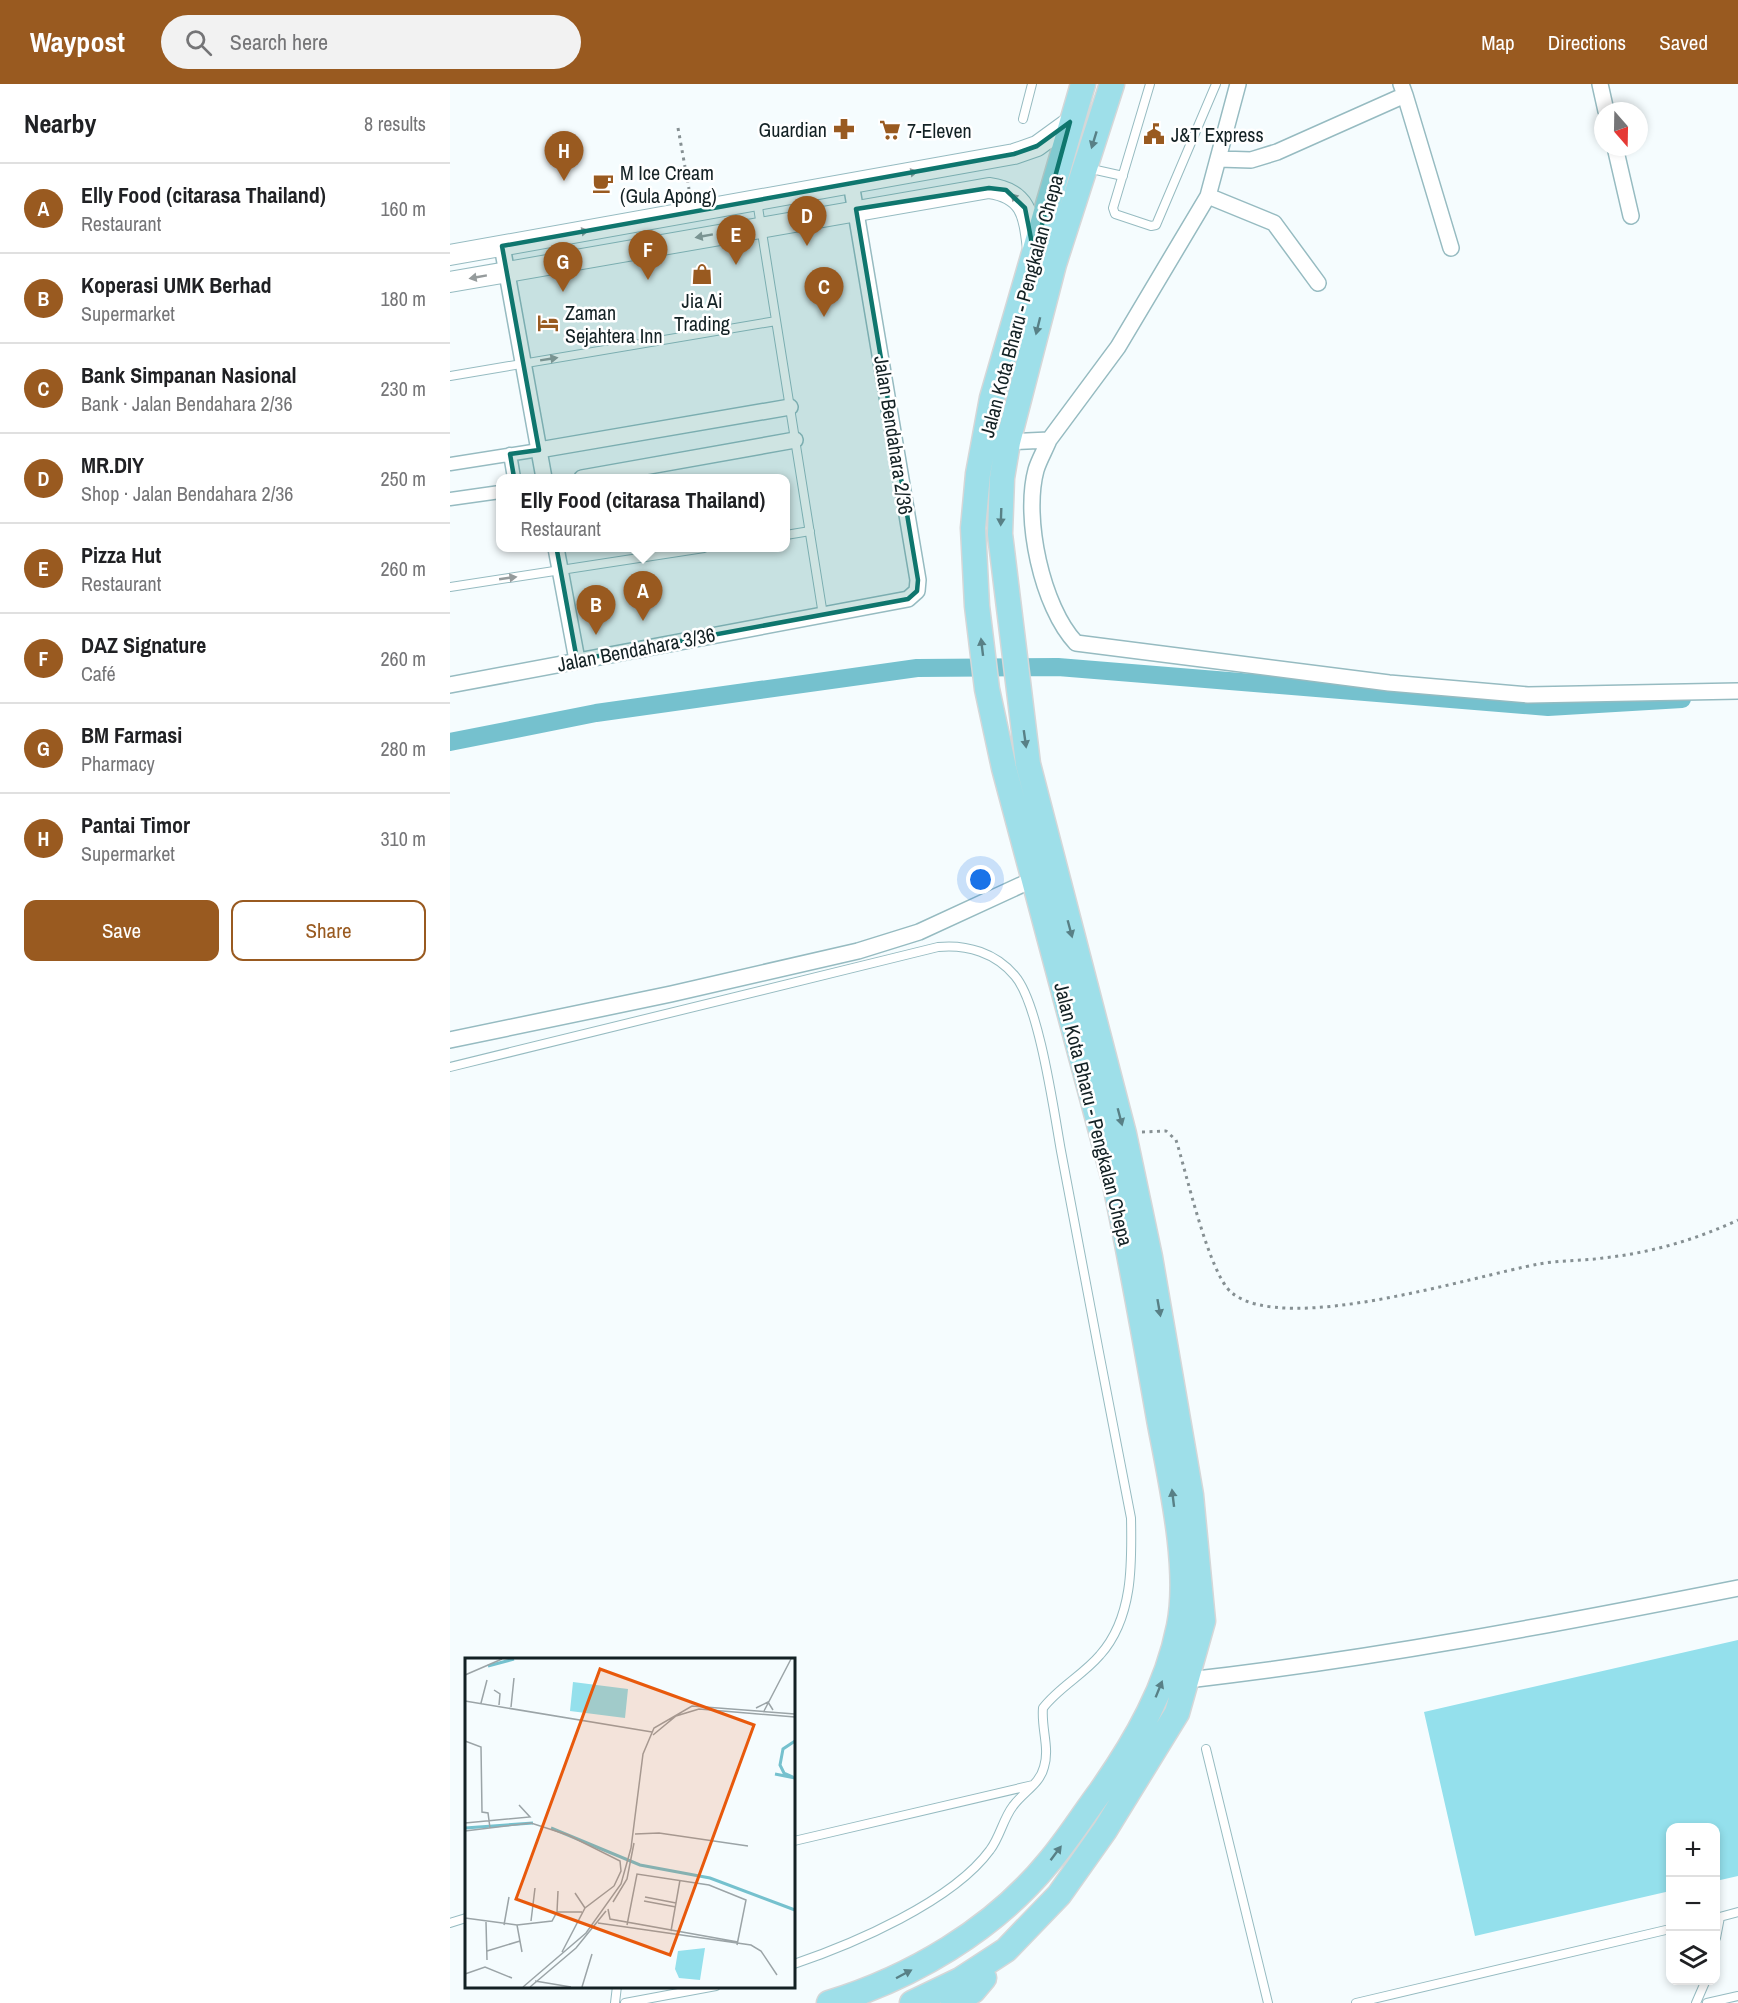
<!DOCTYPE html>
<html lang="en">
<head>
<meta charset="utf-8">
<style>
	body { margin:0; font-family:"Archivo Narrow",sans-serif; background:#f2f2f2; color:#202124 }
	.controls { position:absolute; right:18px; bottom:18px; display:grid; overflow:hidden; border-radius:12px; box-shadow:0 3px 9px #0003 }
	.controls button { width:54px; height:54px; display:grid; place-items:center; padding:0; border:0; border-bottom:2px solid #e0e0e0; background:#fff; color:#202124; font:30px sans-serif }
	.compass { position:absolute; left:1144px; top:18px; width:54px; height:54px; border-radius:50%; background:#fff; box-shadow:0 3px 9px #0003; rotate:160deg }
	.you { position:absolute; left:531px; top:796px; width:21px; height:21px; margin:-15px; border:4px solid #fff; border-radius:50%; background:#1a73e8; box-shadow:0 0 0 9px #1a73e833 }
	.badge { display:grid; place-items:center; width:39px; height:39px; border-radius:50%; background:#995a20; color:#fff; font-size:20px; font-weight:700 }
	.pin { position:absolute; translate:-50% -50px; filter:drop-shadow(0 2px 3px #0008) }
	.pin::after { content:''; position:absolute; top:32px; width:21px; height:18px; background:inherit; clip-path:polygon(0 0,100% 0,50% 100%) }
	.popup { position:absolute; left:46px; top:390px; width:294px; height:78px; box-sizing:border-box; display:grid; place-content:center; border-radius:12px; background:#fff; filter:drop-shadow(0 2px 4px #0005); font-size:20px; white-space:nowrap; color:#757577 }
	.popup b { font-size:22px; color:#202124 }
	.popup::after { content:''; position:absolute; left:50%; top:100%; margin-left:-12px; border:12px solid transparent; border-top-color:#fff }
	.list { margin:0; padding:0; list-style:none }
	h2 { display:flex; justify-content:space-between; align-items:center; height:78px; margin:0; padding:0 24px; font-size:26px }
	h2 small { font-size:20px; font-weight:400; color:#757577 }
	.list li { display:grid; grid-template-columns:39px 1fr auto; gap:18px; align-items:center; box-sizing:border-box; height:90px; padding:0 24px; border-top:2px solid #e0e0e0 }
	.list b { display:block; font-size:22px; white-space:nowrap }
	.list p { margin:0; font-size:20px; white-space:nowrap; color:#757577 }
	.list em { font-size:20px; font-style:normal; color:#757577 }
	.actions { display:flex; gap:12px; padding:18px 24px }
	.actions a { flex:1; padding:14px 0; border:2px solid #995a20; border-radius:12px; text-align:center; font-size:21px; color:#995a20 }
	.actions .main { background:#995a20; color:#fff }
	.icon { flex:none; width:33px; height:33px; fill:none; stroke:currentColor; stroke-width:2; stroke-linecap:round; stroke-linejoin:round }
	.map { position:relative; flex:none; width:1288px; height:1919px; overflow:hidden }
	header { display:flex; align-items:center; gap:36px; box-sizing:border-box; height:84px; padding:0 30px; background:#995a20; color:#fff }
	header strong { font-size:28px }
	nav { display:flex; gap:33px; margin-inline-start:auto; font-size:21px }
	.search { width:420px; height:54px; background:#f2f2f2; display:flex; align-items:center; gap:15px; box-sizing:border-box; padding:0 21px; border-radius:33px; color:#757577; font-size:22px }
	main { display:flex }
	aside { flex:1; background:#fff }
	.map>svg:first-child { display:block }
</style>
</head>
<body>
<header>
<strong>Waypost</strong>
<div class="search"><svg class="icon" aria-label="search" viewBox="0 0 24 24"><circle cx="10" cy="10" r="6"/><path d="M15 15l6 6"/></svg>Search here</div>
<nav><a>Map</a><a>Directions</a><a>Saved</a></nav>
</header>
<main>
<aside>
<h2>Nearby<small>8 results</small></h2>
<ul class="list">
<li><span class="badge">A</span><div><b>Elly Food (citarasa Thailand)</b><p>Restaurant</p></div><em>160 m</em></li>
<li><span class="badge">B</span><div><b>Koperasi UMK Berhad</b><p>Supermarket</p></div><em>180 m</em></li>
<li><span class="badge">C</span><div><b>Bank Simpanan Nasional</b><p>Bank · Jalan Bendahara 2/36</p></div><em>230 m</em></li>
<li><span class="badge">D</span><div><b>MR.DIY</b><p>Shop · Jalan Bendahara 2/36</p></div><em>250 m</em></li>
<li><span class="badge">E</span><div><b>Pizza Hut</b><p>Restaurant</p></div><em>260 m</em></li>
<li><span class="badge">F</span><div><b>DAZ Signature</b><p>Café</p></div><em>260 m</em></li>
<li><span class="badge">G</span><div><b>BM Farmasi</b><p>Pharmacy</p></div><em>280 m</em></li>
<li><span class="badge">H</span><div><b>Pantai Timor</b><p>Supermarket</p></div><em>310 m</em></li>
</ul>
<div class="actions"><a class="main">Save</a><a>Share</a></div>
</aside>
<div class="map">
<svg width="1288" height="1919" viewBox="0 0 1288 1919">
	<rect width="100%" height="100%" fill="#f5fcfe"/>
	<path fill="#94e0ec" d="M1288,1556V1792L1266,1797V1744H1220V1807L1025,1852L974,1628Z"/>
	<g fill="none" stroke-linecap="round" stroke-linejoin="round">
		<path stroke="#75c1ce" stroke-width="18" d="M0,658L146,629L467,584L608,583L1098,623L1232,615"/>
		<defs>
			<path id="service" d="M700,0L663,124L665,130L701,142L706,141L766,0
				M573,35L582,0
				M637,84L673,92
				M307,117L373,531
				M0,292L326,237
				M336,451L360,447
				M0,503L254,464
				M0,983L488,863C517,860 546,869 565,892C589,920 604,1028 611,1067C634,1189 657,1312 681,1434C682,1480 683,1534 650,1571C633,1591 608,1604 593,1624C591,1644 600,1664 594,1683C590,1700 573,1708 563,1722C553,1735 550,1753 540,1766C502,1818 403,1860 344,1880
				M756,1665L818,1919
				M344,1757L583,1701
				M1266,1834L1288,1828
				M0,1839L16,1834
				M1266,1854L1270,1833
				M165,1919L167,1902
				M175,1919L266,1902
				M906,1919L1220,1845
				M1246,1919L1256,1896
				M1257,1919L1288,1912"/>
			<path id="pedestrian" d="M60,370L64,394
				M0,380L89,366
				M0,415L50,408"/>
			<path id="minor" d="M1150,0L1156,27
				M955,11L1001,164
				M1165,63L1181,132
				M769,75L801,76L827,68L955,11L951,0
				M758,112L824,139L868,199
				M52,162L94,394
				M599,356C595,366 589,376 586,386C573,434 592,523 626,559L939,599L1078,611L1288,607
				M558,358L599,356L668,263L758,112L788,0
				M89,366L340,323
				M132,394L345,356
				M106,464L127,576
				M0,601L458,515L467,507L468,496L401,99
				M0,956L221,910L408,867L469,848L584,795
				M738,1596C923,1575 1106,1540 1288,1504"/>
			<path id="tertiary" d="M0,171L564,70L587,62L620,38
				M0,198L539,104C577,109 579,132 583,165"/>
			<path id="primary" d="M379,1919C461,1894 543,1846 598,1779C617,1757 633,1731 651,1707C686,1657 717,1603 729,1542C741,1483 720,1395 709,1335C695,1255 681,1175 664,1096L554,684L537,605L527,522L523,444L528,390L542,314L633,0
				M462,1919L510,1896L556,1866L609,1811L655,1746L727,1629L753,1537L741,1411L700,1173L674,1050L578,680L550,450L552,394L558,358L604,180L662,0
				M503,1919L523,1907L534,1894"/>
		</defs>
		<use href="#service" stroke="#96bbc1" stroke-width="10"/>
		<use href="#pedestrian" stroke="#96bbc1" stroke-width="15"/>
		<use href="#minor" stroke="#96bbc1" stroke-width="18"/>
		<use href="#tertiary" stroke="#96bbc1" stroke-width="22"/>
		<use href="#primary" stroke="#d5d7d8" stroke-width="27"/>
		<path stroke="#869093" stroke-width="3" stroke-dasharray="3 4.5" stroke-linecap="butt" d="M228,44L239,105
			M692,1048L716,1047L726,1056C736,1087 759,1191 782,1209C836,1252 1023,1192 1089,1180C1110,1176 1132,1177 1153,1174C1200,1169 1245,1156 1288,1136"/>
		<use href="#service" stroke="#fff" stroke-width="8"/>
		<use href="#pedestrian" stroke="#fff" stroke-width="12"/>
		<use href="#minor" stroke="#fff" stroke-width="15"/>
		<use href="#tertiary" stroke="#fff" stroke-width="20"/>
		<use href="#primary" stroke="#9edfe9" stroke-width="24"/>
	</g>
	<defs><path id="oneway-solid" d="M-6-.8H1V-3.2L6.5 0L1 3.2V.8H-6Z" transform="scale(1.5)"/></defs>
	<g fill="#588086">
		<use href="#oneway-solid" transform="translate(644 56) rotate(107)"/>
		<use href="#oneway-solid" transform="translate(588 242) rotate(104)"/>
		<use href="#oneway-solid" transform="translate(551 433) rotate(92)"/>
		<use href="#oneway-solid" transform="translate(532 563) rotate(-97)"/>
		<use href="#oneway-solid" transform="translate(575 655) rotate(82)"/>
		<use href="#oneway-solid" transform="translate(620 845) rotate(75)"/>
		<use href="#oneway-solid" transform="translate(670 1033) rotate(75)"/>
		<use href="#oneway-solid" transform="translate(709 1224) rotate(80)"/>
		<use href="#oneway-solid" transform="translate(723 1414) rotate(-97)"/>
		<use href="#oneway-solid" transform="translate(709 1605) rotate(-68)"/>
		<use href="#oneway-solid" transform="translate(606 1769) rotate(-53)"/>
		<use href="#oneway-solid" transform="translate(454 1890) rotate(-28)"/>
	</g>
	<g fill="#959b9c">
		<use href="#oneway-solid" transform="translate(459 89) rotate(-10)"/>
		<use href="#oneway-solid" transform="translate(567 116) rotate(-135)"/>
		<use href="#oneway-solid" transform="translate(130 148) rotate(-10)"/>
		<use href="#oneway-solid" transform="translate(254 152) rotate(170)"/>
		<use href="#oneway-solid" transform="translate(28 193) rotate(170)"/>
		<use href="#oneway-solid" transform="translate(99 275) rotate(-9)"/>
		<use href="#oneway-solid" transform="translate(58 494) rotate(-8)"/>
	</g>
	<path fill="#0f766e" fill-opacity="0.2" stroke="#0f766e" stroke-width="4.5" stroke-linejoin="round" d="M620,38L584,170L575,124L556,106L539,104L406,125L468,496L467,507L458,515L127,576L95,401L66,405L60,370L89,366L52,162L564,70L587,62Z"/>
	<defs>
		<symbol id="pharmacy-bare" viewBox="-9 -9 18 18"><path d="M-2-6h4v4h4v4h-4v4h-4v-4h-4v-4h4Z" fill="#995a20" stroke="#fff" stroke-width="2.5" paint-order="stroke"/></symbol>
		<symbol id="supermarket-bare" viewBox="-9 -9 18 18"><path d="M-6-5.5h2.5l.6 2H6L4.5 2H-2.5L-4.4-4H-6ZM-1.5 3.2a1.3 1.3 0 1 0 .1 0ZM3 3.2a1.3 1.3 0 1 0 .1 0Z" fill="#995a20" stroke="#fff" stroke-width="2.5" paint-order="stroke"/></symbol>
		<symbol id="civic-bare" viewBox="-9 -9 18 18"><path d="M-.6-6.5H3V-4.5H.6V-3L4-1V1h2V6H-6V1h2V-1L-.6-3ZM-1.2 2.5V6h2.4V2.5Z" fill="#995a20" stroke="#fff" stroke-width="2.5" paint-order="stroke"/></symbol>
		<symbol id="cafe-bare" viewBox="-9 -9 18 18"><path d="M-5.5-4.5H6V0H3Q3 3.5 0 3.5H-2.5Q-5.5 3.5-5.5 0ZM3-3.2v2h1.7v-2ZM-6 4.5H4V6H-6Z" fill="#995a20" stroke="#fff" stroke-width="2.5" paint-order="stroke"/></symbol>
		<symbol id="shop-bare" viewBox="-9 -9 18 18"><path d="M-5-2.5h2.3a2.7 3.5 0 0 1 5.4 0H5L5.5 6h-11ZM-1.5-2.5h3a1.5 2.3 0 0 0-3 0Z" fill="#995a20" stroke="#fff" stroke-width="2.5" paint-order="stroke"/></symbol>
		<symbol id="hotel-bare" viewBox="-9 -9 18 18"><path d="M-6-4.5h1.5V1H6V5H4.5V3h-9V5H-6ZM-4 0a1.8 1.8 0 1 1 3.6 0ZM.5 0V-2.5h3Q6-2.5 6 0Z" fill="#995a20" stroke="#fff" stroke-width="2.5" paint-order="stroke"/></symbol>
	</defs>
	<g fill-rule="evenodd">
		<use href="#pharmacy-bare" x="379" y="30" width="30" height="30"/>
		<use href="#supermarket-bare" x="425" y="31" width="30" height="30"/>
		<use href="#civic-bare" x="689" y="35" width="30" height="30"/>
		<use href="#cafe-bare" x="138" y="84" width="30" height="30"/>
		<use href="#shop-bare" x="237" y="175" width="30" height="30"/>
		<use href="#hotel-bare" x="83" y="224" width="30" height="30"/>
	</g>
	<g text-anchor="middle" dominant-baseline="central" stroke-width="5" stroke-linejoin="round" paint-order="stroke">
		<g font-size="20" fill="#132124" stroke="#fff" text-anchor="start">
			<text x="377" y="45" text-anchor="end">Guardian</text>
			<text x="457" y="46">7-Eleven</text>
			<text x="721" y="50">J&amp;T Express</text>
			<text x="170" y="88">M Ice Cream<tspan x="170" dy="23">(Gula Apong)</tspan></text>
			<text x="252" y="216" text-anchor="middle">Jia Ai<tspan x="252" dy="23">Trading</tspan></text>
			<text x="115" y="228">Zaman<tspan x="115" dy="23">Sejahtera Inn</tspan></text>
		</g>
		<g font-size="20" fill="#132124" stroke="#fff">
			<text transform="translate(571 222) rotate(-75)">Jalan Kota Bharu - Pengkalan Chepa</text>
			<text transform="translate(444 351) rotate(81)">Jalan Bendahara 2/36</text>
			<text transform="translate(186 565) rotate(-11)">Jalan Bendahara 3/36</text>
			<text transform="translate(644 1030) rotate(76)">Jalan Kota Bharu - Pengkalan Chepa</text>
		</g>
	</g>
	<g transform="translate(15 1574)">
		<rect width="330" height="330" fill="#f5fcfe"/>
		<path d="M108,24L163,31L160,60L105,53ZM240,290L235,322L214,320L210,311L213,293Z" fill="#94e0ec"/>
		<path fill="none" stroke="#75c1ce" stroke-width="3" d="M23,8L49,1M310,116L330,120M328,119L319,115L315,107L318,91L330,83M0,170L68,165M86,170L175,207L245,220L330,252"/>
		<path fill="none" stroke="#9ba4a7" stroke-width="1.5" d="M0,17L37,1M29,32L35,36L34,47M0,43L187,74M16,45L22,22M46,49L49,20M291,50L303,44L308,52M299,53L326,1M188,77L211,58L234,51L330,59M0,83L16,89L17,154L23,155L25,170M0,165L65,159L54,147M0,173L66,165L103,177L155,203L156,213L149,228M170,176L194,175L283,188M110,235L120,250M180,239L211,245M179,243L211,249M148,244L162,221L169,185M143,251L145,261L273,284M92,254L93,233M0,260L52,267L87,263L92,254H117M66,263L70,230M21,264L22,302M133,265L286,287L296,293L312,317M39,267L44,239M52,267L57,294M162,267L172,216L244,227L281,242L272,287M206,273L215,222M22,293L55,283M97,294L120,250L149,228M0,316L20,309L47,320M70,323L106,329M58,329L121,275L156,226L166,190L178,96L189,70L227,48L330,56M65,329L111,290L141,253M117,329L127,296"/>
		<path fill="#e8590c" fill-opacity="0.15" stroke="#e8590c" stroke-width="3" d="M135,11L289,67L205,297L51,241Z"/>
		<rect width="330" height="330" fill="none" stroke="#132124" stroke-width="3"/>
	</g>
</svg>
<div class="controls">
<button>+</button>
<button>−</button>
<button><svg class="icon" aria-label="layers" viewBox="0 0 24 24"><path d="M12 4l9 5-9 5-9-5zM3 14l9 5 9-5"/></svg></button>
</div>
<svg class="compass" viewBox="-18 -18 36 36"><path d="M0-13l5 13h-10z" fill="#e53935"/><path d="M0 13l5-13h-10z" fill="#757577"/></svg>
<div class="you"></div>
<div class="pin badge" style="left:193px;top:537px">A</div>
<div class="popup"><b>Elly Food (citarasa Thailand)</b>Restaurant</div>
<div class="pin badge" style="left:146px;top:551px">B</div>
<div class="pin badge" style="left:374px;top:233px">C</div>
<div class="pin badge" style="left:357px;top:162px">D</div>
<div class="pin badge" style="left:286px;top:181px">E</div>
<div class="pin badge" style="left:198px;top:196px">F</div>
<div class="pin badge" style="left:113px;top:208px">G</div>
<div class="pin badge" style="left:114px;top:97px">H</div>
</div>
</main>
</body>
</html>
